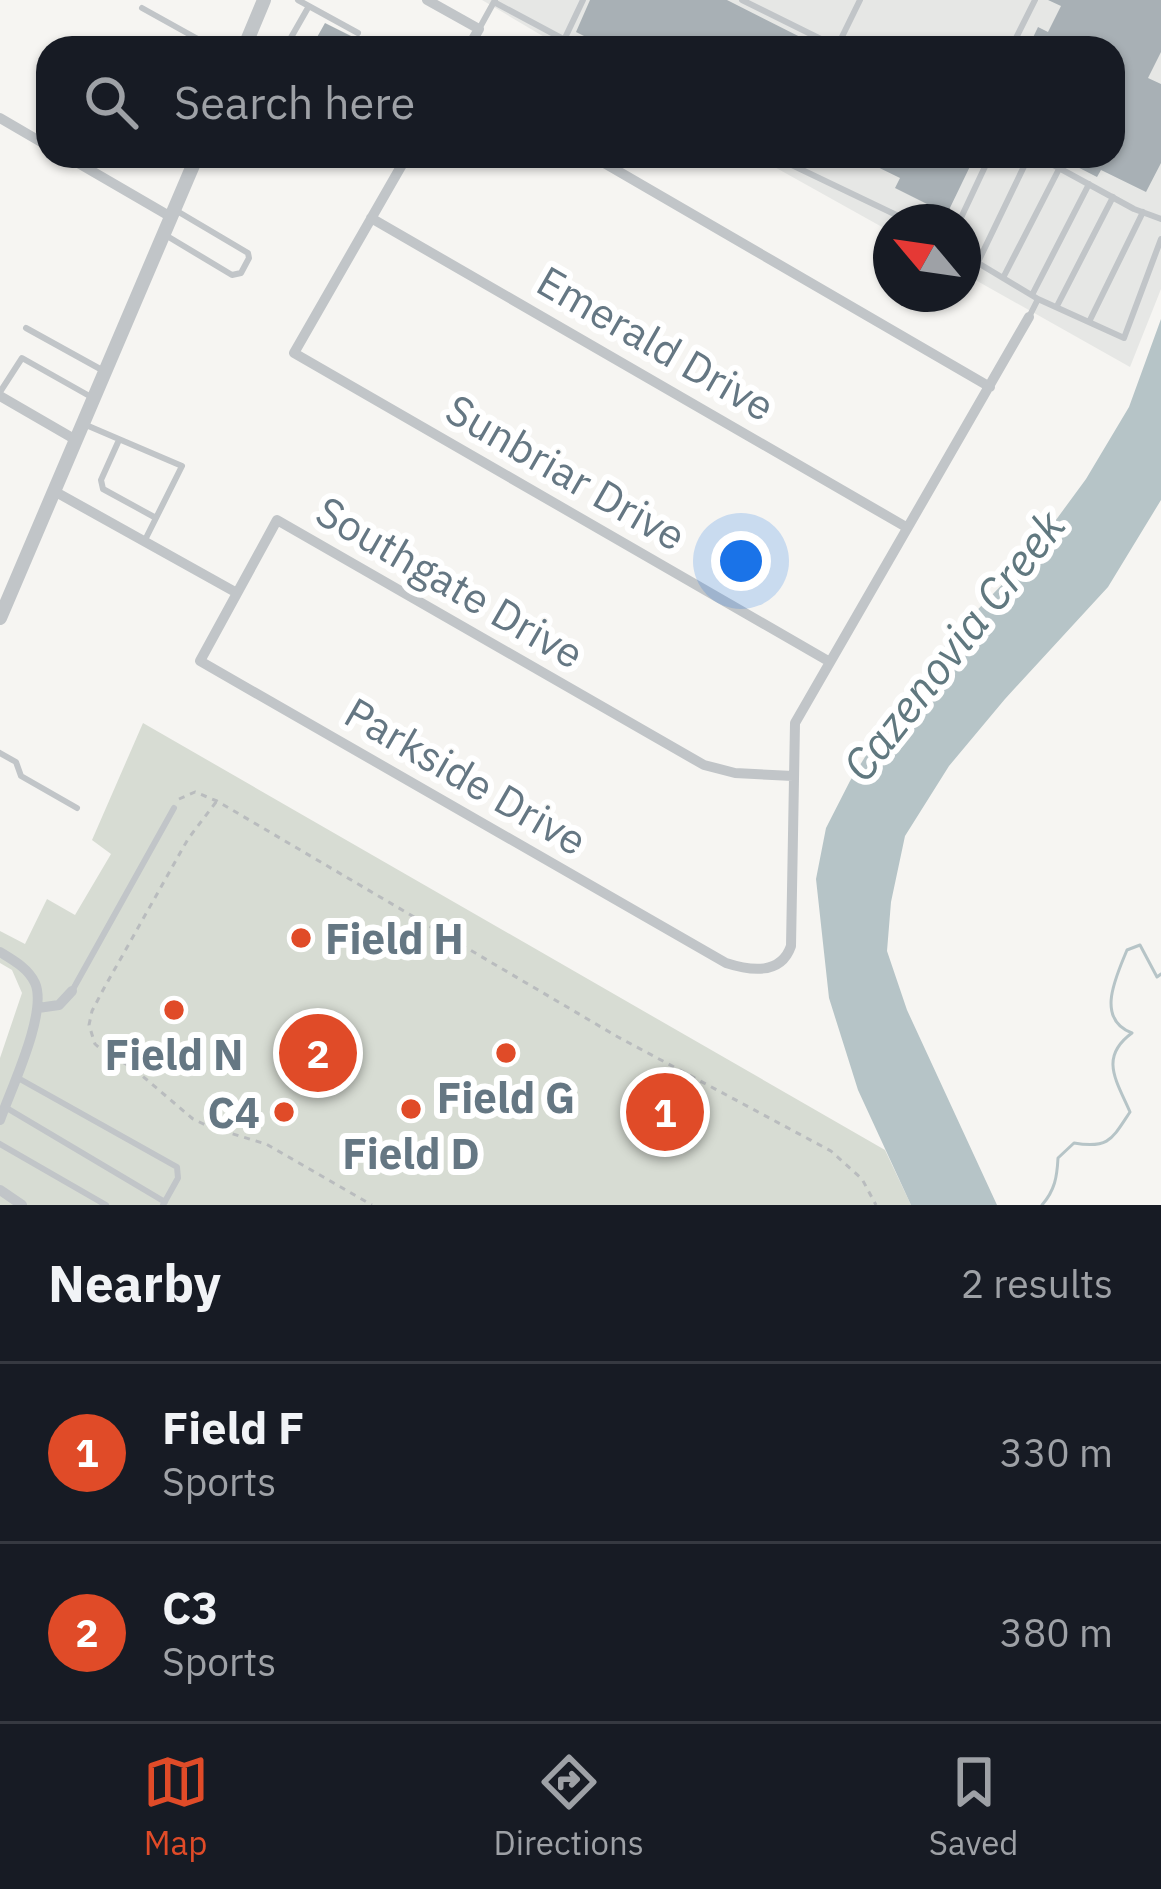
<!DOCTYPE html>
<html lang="en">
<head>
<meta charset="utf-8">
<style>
	body { margin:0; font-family:"IBM Plex Sans",sans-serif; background:#242831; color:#f1f3f6 }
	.compass { position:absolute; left:873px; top:204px; width:108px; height:108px; border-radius:50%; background:#171b24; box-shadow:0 3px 9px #0004; rotate:299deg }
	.you { position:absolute; left:741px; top:561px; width:42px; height:42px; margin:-30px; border:9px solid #fff; border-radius:50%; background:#1a73e8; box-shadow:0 0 0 18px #1a73e833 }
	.badge { display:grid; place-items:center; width:78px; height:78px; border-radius:50%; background:#e04b28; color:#fff; font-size:39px; font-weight:700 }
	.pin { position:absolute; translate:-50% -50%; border:6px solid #fff; box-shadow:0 3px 12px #0006 }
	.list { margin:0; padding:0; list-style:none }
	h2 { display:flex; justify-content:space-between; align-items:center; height:156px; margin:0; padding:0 48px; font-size:51px }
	h2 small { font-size:39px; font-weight:400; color:#9ea1a6 }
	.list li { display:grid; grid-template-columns:78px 1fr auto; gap:36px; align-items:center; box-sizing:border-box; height:180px; padding:0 48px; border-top:3px solid #363941 }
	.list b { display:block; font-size:45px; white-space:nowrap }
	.list p { margin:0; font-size:39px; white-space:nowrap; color:#9ea1a6 }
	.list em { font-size:39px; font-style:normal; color:#9ea1a6 }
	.icon { flex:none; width:66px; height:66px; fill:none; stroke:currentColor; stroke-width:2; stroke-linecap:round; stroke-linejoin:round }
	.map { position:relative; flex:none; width:1161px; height:1205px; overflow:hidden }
	.search { position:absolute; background:#171b24; box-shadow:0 3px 9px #0004; left:36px; right:36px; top:36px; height:132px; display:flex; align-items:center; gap:30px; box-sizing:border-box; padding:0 42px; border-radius:36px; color:#9ea1a6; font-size:45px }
	.sheet { height:516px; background:#171b24 }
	nav { display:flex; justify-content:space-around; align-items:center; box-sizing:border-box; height:168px; border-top:3px solid #363941; background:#171b24; font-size:33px; color:#9ea1a6 }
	nav a { display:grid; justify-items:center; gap:6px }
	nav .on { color:#e04b28 }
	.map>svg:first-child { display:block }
</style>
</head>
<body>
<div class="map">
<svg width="1161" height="1205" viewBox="0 0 1161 1205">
	<rect width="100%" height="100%" fill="#f6f5f2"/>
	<path fill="#e6e7e5" d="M482,0H1161V289L1130,367L963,273V222H891V232L755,156H1113V48H563Z"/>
	<path fill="#d7dcd3" d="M143,723L885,1150L911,1205H0V1058L22,993L12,970L0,963V931L25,944L47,899L75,915L111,854L92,840Z"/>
	<path fill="#b6c4c7" d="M1161,319V500L1108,587L1005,699L949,766L905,836L891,902L887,951L907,1010L997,1205H911L858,1090L829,998L816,879L826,828L850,781L880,733L949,639L1028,558L1086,479L1129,407Z"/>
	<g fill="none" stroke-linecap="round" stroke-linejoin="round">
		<path stroke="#b6c4c7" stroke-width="3" d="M1042,1205C1055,1190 1057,1177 1058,1158L1074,1143C1109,1149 1112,1139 1130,1112C1116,1080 1099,1057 1132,1033C1095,1019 1116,977 1127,950L1140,945L1157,977L1161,974"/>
	</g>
	<path fill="#a8b0b5" d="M590,0H727L822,48H608L576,32Z
		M1048,0H1161V52L1148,78L1161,84V163L1146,192L1101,170L1097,177L1056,156H1113V48H1028L1038,27L1048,32L1061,6Z
		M325,23L359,40L355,48H311Z
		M855,156H975L947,214L895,188L900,178Z"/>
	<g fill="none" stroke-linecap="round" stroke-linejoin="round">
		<path stroke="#b9bcbe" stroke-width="3" stroke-dasharray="6 6" stroke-linecap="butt" d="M179,799L195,792L217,801L618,1037L831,1151L862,1179L876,1205
			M216,802L188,839L103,990L92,1011L89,1025L95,1044L104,1052L133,1068L193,1119L210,1127L266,1144L372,1205"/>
		<path stroke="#c1c5c8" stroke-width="6" d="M298,0L358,33
			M742,0L839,48
			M494,2L580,48
			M142,8L214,48
			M479,29L495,0
			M564,40L583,0
			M837,47L860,0
			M285,48L309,6
			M1011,48L1035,0
			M773,156L911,222
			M1037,156L1134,209L1161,219
			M959,222L990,156
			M167,236L232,275L241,273L249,258L248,253L177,211
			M963,254L1038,299L1029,317
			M978,262L1029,156
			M1003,278L1059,169
			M1032,295L1089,184
			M1038,299L1124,338L1161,239
			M1057,306L1113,197
			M1089,322L1143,212
			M26,328L102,370
			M0,392L22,358L93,398
			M86,425L182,466L144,542
			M119,440L101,480L103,489L156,518
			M0,753L16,762L21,776L77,808
			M72,991L174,808
			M18,1078L177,1167L178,1178L163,1205
			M5,1107L165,1202
			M0,1144L106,1205"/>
		<path stroke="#c1c5c8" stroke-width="10" d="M427,0L479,29L468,48
			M0,118L48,146
			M66,156L171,217
			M407,156L294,353L830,662
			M592,156L990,387
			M371,218L906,527
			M0,396L76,440
			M54,491L237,593
			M793,776L735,773L704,765L277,520L200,661L726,963C751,971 781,975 791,946L795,723L1029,317
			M0,952C13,960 28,968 35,983C48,1012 11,1089 0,1120
			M38,1008L59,1005L72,991
			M0,1190L22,1205"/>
		<path stroke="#c1c5c8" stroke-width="14" d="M244,48L264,0
			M0,618L197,156"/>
	</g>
	<g fill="#e04b28" stroke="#fff" stroke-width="4.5">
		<circle cx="301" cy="938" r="12"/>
		<circle cx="174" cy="1010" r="12"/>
		<circle cx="506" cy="1053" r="12"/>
		<circle cx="411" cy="1109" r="12"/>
		<circle cx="284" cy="1112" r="12"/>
	</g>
	<g text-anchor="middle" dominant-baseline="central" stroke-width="12" stroke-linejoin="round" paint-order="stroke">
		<g font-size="42" fill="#657783" stroke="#fff">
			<text transform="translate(656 343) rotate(30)">Emerald Drive</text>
			<text transform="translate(566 472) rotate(30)">Sunbriar Drive</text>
			<text transform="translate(450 582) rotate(30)">Southgate Drive</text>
			<text transform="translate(466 776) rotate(30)">Parkside Drive</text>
		</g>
		<g font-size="42" font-weight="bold" fill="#657783" stroke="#fff">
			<text x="325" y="938" text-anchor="start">Field H</text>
			<text x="174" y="1054">Field N</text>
			<text x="506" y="1097">Field G</text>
			<text x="260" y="1112" text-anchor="end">C4</text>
			<text x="411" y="1153">Field D</text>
		</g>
		<g font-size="45" font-style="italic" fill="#60787f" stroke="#fff">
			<text transform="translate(953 645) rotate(-52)">Cazenovia Creek</text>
		</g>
	</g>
</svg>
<svg class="compass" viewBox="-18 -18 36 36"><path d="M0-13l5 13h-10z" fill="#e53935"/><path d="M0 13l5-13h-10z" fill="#9ea1a6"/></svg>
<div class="you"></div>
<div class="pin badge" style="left:665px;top:1112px">1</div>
<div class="pin badge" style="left:318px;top:1053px">2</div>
<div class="search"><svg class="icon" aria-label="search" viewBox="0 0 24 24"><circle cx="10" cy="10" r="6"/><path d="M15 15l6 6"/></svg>Search here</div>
</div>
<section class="sheet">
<h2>Nearby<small>2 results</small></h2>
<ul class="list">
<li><span class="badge">1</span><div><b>Field F</b><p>Sports</p></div><em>330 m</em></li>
<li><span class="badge">2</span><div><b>C3</b><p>Sports</p></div><em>380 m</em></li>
</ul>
</section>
<nav>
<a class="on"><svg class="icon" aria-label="map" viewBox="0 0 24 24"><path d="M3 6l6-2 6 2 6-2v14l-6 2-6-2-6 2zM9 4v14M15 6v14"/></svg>Map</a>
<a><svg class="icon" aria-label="directions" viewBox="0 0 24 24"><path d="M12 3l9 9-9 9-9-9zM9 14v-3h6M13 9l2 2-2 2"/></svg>Directions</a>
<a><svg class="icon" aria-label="saved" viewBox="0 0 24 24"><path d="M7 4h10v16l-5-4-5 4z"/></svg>Saved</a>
</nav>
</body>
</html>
